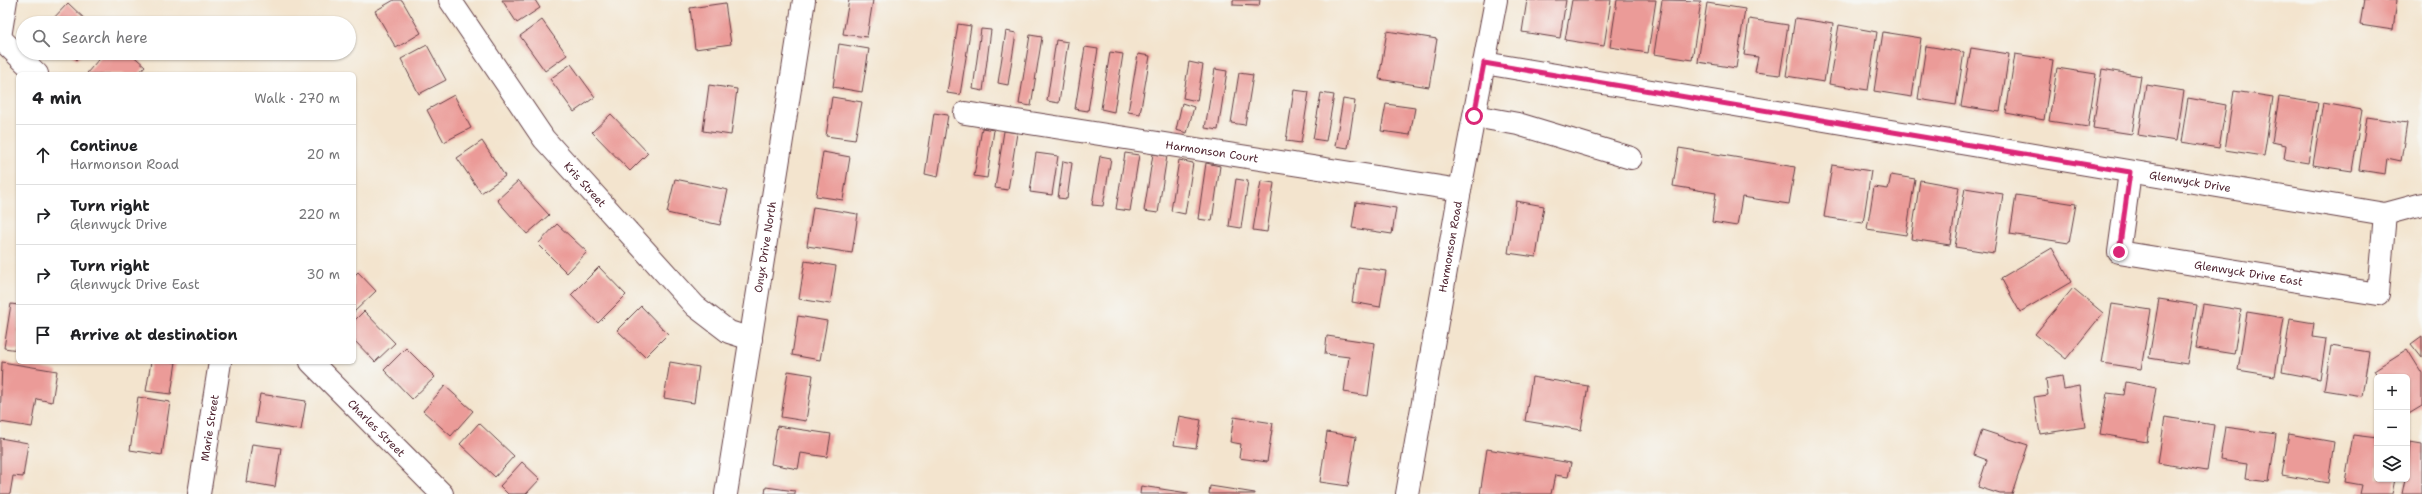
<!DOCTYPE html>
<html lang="en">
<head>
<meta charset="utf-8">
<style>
	body { margin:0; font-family:"Shantell Sans",sans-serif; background:#f2f2f2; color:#202124 }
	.controls { position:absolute; right:12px; bottom:12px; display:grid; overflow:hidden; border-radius:6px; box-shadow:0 1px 3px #0004 }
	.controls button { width:36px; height:36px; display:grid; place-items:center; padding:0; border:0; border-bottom:1px solid #e0e0e0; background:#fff; color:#202124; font:20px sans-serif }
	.stop { position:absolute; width:12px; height:12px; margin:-9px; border:3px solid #db2777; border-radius:50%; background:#fff }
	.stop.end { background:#db2777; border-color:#fff; box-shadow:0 1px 4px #0008 }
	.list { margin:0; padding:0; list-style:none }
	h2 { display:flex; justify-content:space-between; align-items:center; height:52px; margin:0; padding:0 16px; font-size:17px }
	h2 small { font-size:13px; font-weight:400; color:#757577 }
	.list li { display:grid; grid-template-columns:26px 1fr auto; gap:12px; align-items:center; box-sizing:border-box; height:60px; padding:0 16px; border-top:1px solid #e0e0e0 }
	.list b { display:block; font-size:15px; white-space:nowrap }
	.list p { margin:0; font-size:13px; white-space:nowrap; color:#757577 }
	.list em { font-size:13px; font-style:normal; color:#757577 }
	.icon { flex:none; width:22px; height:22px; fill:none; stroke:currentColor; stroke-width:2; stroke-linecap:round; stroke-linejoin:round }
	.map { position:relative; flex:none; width:2422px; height:494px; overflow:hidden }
	.search { position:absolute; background:#fff; box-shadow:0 1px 3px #0004; left:16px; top:16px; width:340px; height:44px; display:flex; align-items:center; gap:10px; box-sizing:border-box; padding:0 14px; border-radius:22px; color:#757577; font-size:15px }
	.panel { position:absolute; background:#fff; box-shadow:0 1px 3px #0004; left:16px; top:72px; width:340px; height:292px; border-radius:6px }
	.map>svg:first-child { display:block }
</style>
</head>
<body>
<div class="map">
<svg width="2422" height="494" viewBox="0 0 2422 494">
	<rect width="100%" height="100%" fill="#f6f6f2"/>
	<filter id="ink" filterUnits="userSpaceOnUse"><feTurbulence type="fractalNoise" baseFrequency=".025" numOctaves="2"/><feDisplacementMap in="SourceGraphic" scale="8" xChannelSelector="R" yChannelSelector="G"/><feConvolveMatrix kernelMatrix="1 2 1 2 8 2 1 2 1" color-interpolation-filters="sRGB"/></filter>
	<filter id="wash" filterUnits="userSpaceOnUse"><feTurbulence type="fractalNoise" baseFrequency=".012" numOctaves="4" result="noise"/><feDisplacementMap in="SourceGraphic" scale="16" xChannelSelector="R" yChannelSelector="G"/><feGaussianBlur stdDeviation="0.9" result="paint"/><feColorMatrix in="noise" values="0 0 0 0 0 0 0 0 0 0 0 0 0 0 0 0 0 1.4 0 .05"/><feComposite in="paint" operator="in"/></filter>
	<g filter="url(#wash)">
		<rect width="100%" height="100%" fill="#f3e4ce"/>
		<g id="blocks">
			<path fill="#eb9b98" d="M394,0H402L421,33L396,48L375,11Z
				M502,0H535L540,8L517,23Z
				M849,0H873L867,37L843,34Z
				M1233,0H1260L1259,6L1233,5Z
				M1527,0H1566L1560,38L1522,32Z
				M1572,0H1611L1604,46L1565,40Z
				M1617,0H1656L1648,53L1610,47Z
				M1662,0L1701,1L1692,60L1654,54Z
				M2364,0H2397L2393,30L2360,25Z
				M68,3L89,23H49Z
				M725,3L731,44L695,49L690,8Z
				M1707,3L1745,9L1736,68L1698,62Z
				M1795,18L1833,24L1824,82L1786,76Z
				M1749,19L1788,25L1780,75L1755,72L1758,57L1744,55Z
				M542,20L567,55L545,71L520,36Z
				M958,24L971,26L960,95L947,93Z
				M1839,25L1877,32L1868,90L1829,84Z
				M981,29L991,30L983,91L973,89Z
				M1006,31L1016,33L1008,85L998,83Z
				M1387,31L1437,39L1429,87L1379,79Z
				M1883,32L1921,38L1912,97L1874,91Z
				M1030,35L1042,37L1031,106L1019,104Z
				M1056,40L1068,42L1059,103L1047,101Z
				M839,44L869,49L862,92L833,87Z
				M427,45L446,80L419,94L401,59Z
				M1926,46L1964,52L1956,105L1918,99Z
				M1085,47L1098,49L1088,111L1075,109Z
				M1971,48L2009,54L2000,112L1961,106Z
				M1110,52L1123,54L1114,112L1101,109Z
				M70,53H83L77,60Z
				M104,53H130L145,66L138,74H89L87,73Z
				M1138,54L1150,56L1140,114L1128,112Z
				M2015,54L2053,60L2044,120L2006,113Z
				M1189,62L1203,65L1197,101L1183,98Z
				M571,64L595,97L574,112L550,79Z
				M2057,68L2096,74L2088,127L2049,121Z
				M1215,69L1227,71L1218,130L1205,128Z
				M2102,69L2141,76L2132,134L2093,128Z
				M1239,73L1253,75L1245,125L1231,123Z
				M709,85L737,89L731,135L703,131Z
				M2146,85L2184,91L2176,141L2138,135Z
				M1294,90L1309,92L1301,143L1286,141Z
				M2234,91L2273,97L2264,156L2225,150Z
				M1321,93L1334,95L1326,141L1313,139Z
				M454,95L471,128L444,142L427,110Z
				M832,97L862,102L855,140L826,136Z
				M2279,97L2318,103L2308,163L2284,159L2286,145L2272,142Z
				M2188,98L2226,105L2219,148L2181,142Z
				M1343,99L1355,101L1348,148L1335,146Z
				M1182,103L1194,107L1187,133L1176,130Z
				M2323,103L2362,110L2352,171L2313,165Z
				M1386,104L1415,108L1410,135L1381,131Z
				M934,113L948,115L938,177L925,174Z
				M611,114L648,153L630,171L592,132Z
				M2367,117L2407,123L2401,161L2387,158L2385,174L2359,170Z
				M982,128L994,130L987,178L974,176Z
				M1004,131L1017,133L1008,190L995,188Z
				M482,141L505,176L481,193L457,158Z
				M1679,148L1795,167L1789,204L1742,197L1737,226L1712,222L1716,193L1673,186Z
				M823,152L850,157L843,200L816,196Z
				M1036,153L1058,156L1052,195L1030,192Z
				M1125,153L1139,155L1130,211L1116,209Z
				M1153,154L1167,156L1158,213L1144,211Z
				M1100,156L1111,158L1103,206L1092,205Z
				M1179,160L1193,163L1185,214L1171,211Z
				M1063,161L1072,163L1067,199L1058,198Z
				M1206,163L1220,166L1212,221L1198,219Z
				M1832,165L1871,171L1863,223L1824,217Z
				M1891,175L1915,179L1906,235L1867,229L1874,187L1888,189Z
				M675,179L728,190L720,225L667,213Z
				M1236,179L1248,181L1241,228L1229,226Z
				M1920,180L1959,187L1950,245L1911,239Z
				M518,181L549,215L527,234L497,200Z
				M1261,181L1274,183L1267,232L1253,230Z
				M1965,188L2003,194L1994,253L1955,247Z
				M2016,195L2076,204L2069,243L2010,234Z
				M1516,201L1544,206L1536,257L1508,253Z
				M1356,202L1396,208L1392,234L1352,228Z
				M813,207L858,214L852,253L807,246Z
				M557,224L587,252L567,273L538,244Z
				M2052,248L2071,282L2020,312L2001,278Z
				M805,261L836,266L830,304L799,299Z
				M599,267L626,295L598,323L571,295Z
				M1358,267L1386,271L1380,307L1352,302Z
				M358,272L376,291L354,312V276Z
				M2073,288L2103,313L2066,359L2035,334Z
				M2159,299L2197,305L2187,364L2149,358Z
				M11,304L18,305V350L4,348Z
				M2112,304L2151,310L2141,369L2102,363Z
				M2203,304L2241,310L2234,354L2196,348Z
				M641,306L668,334L645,357L617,330Z
				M364,311L395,343L375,362L354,340V321Z
				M2247,312L2284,318L2275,376L2238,370Z
				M798,316L827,321L820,360L792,355Z
				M2290,319L2314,323L2312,337L2326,339L2320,379L2282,372Z
				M1327,336L1375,343L1368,396L1344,392L1349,357L1325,354Z
				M2422,336V358L2411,344Z
				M2331,346L2369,352L2362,396L2324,390Z
				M406,348L435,377L412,399L384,370Z
				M2407,349L2422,373V406L2407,415V377H2378L2374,370Z
				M2,362L57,371L52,402L37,399L32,427L0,422Z
				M151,362H176L171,394L146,391Z
				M670,362L699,367L694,403L664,398Z
				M788,371L813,375L806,421L781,417Z
				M2062,376L2064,389L2079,386L2085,427L2040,434L2034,397L2048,395L2046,379Z
				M1532,377L1588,386L1581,430L1525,421Z
				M2126,382L2156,388L2147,442L2100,434L2107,393L2124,395Z
				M445,386L473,411L451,436L423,411Z
				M260,394L306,401L301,430L255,423Z
				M138,397L170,402L162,455L130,450Z
				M1179,416L1201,420L1196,448L1174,445Z
				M1234,417L1273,423L1267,462L1239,458L1241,444L1230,442Z
				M2165,417L2214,425L2207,471L2158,463Z
				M479,423L514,456L495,477L460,444Z
				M777,426L831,434L827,457L801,453L798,469L771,464Z
				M2225,427L2276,434L2269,482L2245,479L2247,464L2220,460Z
				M1982,430L2028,445L2012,494H2000L1978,487L1987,460L1974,455Z
				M1327,432L1356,437L1348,486L1320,482Z
				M2289,434L2334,442L2328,483L2282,475Z
				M2353,435L2377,438V479H2395L2392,494H2360L2362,485L2345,482Z
				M0,438L28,443L23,477L13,476L10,494H0Z
				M2410,442L2422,444V494H2402L2405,479H2407Z
				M252,444L281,448L275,487L246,482Z
				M1487,449L1571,463L1568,477L1555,475L1551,494H1480Z
				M522,462L540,479L526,494H508L500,486Z
				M1141,486L1188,493V494H1140Z
				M1210,486L1255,493V494H1209Z
				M766,487L795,491V494H765Z"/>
		</g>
	</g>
	<g filter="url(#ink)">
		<use href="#blocks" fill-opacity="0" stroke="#633d43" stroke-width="1"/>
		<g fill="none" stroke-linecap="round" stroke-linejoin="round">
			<defs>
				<g id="minor">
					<path id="s1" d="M450,0L544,139L695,306L729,332L751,339"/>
					<path d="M0,37L6,0"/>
					<path d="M0,38L37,74"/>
					<path id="s2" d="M1484,63L2385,214L2422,204"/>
					<path id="s3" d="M965,113L1460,190"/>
					<path d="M1474,116L1518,124L1631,158"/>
					<path id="s4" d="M2130,172L2119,252L2378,294L2385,214"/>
					<path id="s5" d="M311,362L442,494"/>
					<path id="s6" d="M199,494L220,362"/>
					<path id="s7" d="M726,494L804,0"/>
					<path id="s8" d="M1407,494L1460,190L1496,0"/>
				</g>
			</defs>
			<use href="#minor" stroke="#633d43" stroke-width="24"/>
			<use href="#minor" stroke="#fff" stroke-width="22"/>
		</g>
	</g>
	<g fill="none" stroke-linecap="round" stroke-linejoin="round" filter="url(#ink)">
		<path stroke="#db2777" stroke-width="5" d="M1474,116L1484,63L2130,172L2119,252"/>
	</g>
	<g text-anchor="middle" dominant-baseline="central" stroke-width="3.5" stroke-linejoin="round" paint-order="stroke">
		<g font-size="11" fill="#4a1f2b" stroke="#f6f6f2">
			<text stroke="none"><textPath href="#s3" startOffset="250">Harmonson Court</textPath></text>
			<text stroke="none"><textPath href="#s2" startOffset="716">Glenwyck Drive</textPath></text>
			<text stroke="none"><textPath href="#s1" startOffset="229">Kris Street</textPath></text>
			<text stroke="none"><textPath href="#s7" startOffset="250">Onyx Drive North</textPath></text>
			<text stroke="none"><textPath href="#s8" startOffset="251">Harmonson Road</textPath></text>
			<text stroke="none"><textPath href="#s4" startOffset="212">Glenwyck Drive East</textPath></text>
			<text stroke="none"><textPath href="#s6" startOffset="67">Marie Street</textPath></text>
			<text stroke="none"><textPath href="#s5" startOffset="93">Charles Street</textPath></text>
		</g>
	</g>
</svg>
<div class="controls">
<button>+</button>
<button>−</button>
<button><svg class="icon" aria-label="layers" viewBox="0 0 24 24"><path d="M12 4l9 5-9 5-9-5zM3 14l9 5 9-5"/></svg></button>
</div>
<div class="stop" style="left:1474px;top:116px"></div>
<div class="stop end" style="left:2119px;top:252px"></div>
<div class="search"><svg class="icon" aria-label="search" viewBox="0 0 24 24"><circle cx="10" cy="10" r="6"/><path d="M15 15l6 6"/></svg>Search here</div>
<section class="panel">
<h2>4 min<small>Walk · 270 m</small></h2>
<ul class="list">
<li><svg class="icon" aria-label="ahead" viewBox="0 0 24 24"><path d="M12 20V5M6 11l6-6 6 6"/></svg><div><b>Continue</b><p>Harmonson Road</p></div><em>20 m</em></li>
<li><svg class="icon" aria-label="right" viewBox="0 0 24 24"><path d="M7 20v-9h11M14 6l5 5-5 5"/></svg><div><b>Turn right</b><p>Glenwyck Drive</p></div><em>220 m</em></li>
<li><svg class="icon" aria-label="right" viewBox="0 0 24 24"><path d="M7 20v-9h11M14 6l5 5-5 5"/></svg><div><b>Turn right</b><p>Glenwyck Drive East</p></div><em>30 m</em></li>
<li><svg class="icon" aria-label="arrive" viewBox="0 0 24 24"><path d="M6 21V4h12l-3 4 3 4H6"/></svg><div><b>Arrive at destination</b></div></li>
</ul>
</section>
</div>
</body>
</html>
